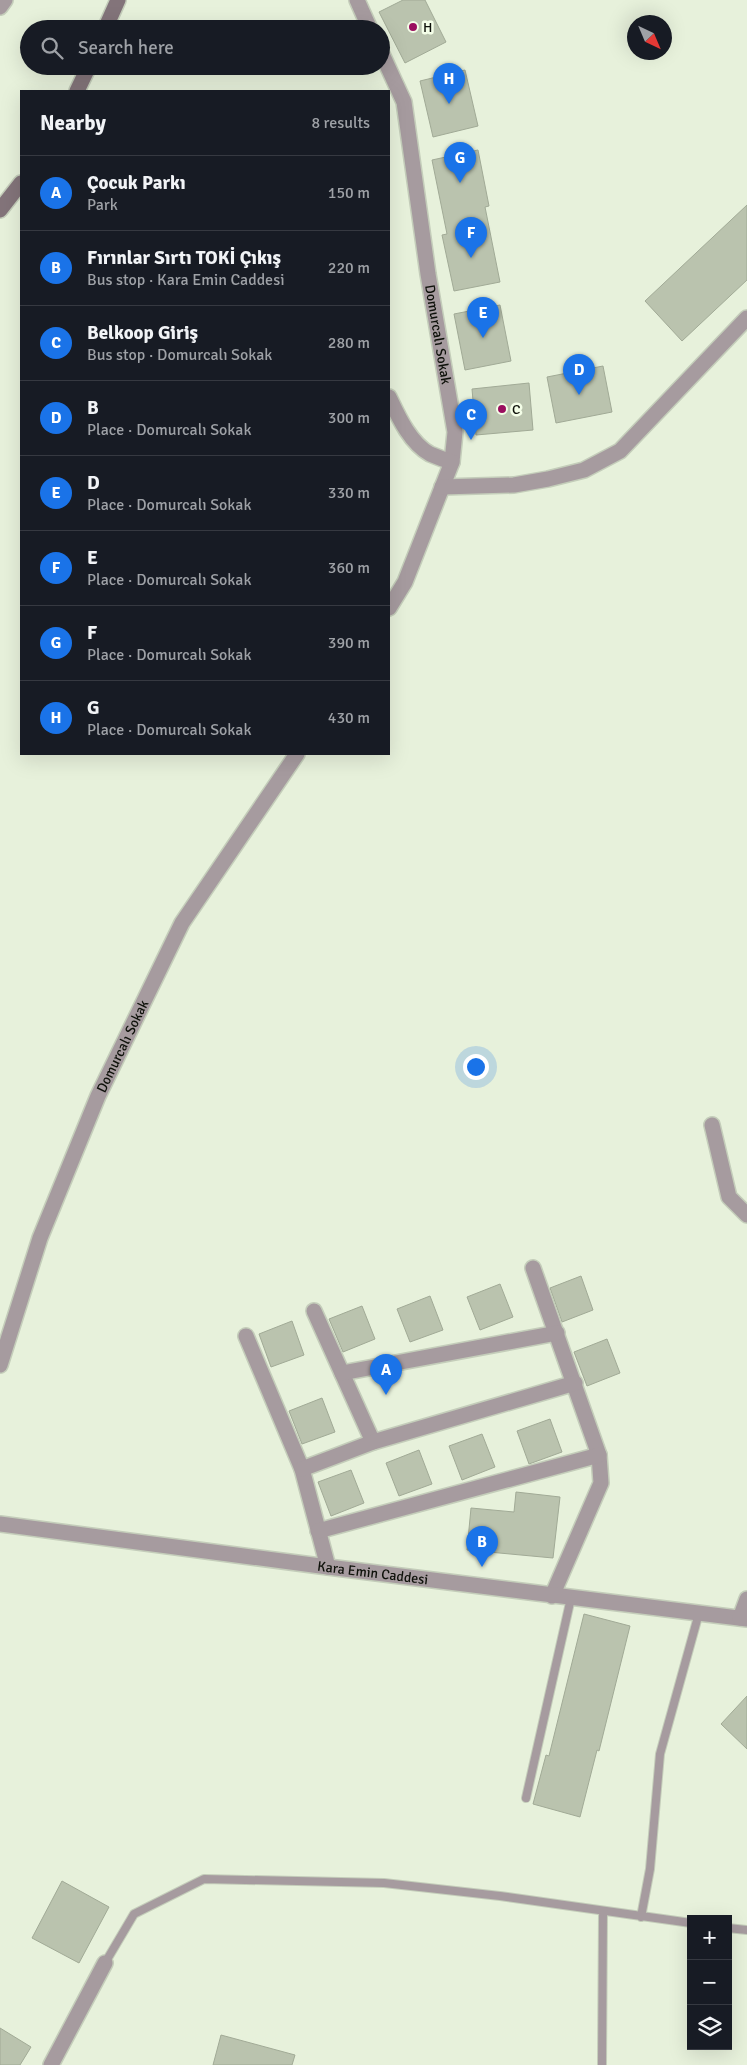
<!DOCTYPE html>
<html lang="en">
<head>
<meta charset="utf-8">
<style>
	body { margin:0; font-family:Signika,sans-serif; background:#20242c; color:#f1f3f6 }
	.controls { position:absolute; right:15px; bottom:15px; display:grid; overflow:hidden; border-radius:0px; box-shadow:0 5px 20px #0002 }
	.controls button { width:45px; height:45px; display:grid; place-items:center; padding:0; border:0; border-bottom:1px solid #363941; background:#171b24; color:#f1f3f6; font:25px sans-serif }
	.compass { position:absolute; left:627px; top:15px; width:45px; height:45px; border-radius:50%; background:#171b24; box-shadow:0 5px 20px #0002; rotate:136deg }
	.you { position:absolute; left:475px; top:1066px; width:18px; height:18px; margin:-12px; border:4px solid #fff; border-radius:50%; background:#1a73e8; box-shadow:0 0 0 8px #1a73e833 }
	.badge { display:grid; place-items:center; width:32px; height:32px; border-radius:50%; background:#1a73e8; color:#fff; font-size:16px; font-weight:700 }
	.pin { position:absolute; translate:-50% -41px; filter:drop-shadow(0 1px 2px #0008) }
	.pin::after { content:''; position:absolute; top:26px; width:18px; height:15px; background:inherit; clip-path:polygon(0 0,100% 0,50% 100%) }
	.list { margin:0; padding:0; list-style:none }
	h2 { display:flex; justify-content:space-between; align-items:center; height:65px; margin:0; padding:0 20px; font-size:21px }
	h2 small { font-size:16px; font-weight:400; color:#9ea1a6 }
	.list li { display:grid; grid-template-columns:32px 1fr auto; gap:15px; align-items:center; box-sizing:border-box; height:75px; padding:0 20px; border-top:1px solid #363941 }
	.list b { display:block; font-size:19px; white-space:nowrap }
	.list p { margin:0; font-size:16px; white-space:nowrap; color:#9ea1a6 }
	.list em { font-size:16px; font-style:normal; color:#9ea1a6 }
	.icon { flex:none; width:28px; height:28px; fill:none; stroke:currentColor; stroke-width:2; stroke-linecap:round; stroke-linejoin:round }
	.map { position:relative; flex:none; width:747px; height:2065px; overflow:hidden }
	.search { position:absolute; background:#171b24; box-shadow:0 5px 20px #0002; left:20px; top:20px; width:370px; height:55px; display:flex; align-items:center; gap:12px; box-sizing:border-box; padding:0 18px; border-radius:28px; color:#9ea1a6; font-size:19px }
	.panel { position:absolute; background:#171b24; box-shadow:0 5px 20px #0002; left:20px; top:90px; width:370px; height:665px; border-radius:0px }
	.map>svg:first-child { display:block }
</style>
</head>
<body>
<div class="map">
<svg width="747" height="2065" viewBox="0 0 747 2065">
	<rect width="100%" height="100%" fill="#e7f1db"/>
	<path fill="#bac3ae" stroke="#a1aa96" d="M403,0H425L446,42L405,63L379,12Z
		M465,70L478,126L433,137L420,81Z
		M478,150L489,206L485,207L500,282L454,291L442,235L447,234L432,160Z
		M747,205V280L682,341L645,301Z
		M500,305L511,361L465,370L454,314Z
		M603,366L612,412L556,423L547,377Z
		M529,383L533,430L476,435L472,389Z
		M581,1276L593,1310L562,1322L550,1288Z
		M500,1284L513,1317L480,1330L467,1297Z
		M430,1296L443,1330L410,1342L397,1309Z
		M362,1306L375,1339L343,1352L329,1319Z
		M292,1321L304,1355L271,1367L259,1334Z
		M607,1339L620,1373L587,1386L574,1352Z
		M322,1398L335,1432L302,1444L289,1411Z
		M550,1419L562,1452L529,1464L517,1431Z
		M482,1434L495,1467L462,1480L449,1446Z
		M419,1450L432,1484L399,1496L386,1463Z
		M351,1470L364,1503L331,1516L318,1482Z
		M516,1492L560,1497L553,1558L467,1550L471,1508L514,1512Z
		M584,1614L630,1626L599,1751L597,1750L580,1817L533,1804L546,1755L549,1756Z
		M747,1696V1749L721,1724Z
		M62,1881L109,1907L79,1963L32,1938Z
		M0,2028L31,2047L20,2065H0Z
		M221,2035L295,2055L292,2065H213Z"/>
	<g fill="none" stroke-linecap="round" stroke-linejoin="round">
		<defs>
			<path id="lane" d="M526,1798L571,1598
				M641,1917L650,1869L660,1754L699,1613
				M728,1928L747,1930
				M105,1963L134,1914L204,1879L384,1883L500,1896L691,1923
				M602,2065L603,1911"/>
			<g id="street">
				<path d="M357,0L370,29"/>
				<path d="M0,7L5,0"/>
				<path id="s1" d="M381,52L404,102L428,274L455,432L452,462L405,582L389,608"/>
				<path d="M389,397C398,416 410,443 430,454C437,457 445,460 452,462"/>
				<path d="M442,487L514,485L548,479L584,470L620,451L747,318"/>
				<path d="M712,1125L729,1197L747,1215"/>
				<path d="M533,1268L599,1455L601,1483L552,1596"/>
				<path d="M314,1311L373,1442"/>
				<path d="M246,1336L302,1469L328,1567"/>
				<path id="s2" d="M0,1365L40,1238L98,1096L182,923L297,754"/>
				<path d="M342,1373L557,1333"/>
				<path d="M302,1469L373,1442L575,1383"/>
				<path id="s3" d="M0,1524L328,1567L747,1619"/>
				<path d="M318,1531L599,1455"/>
				<path d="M740,1618L747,1599"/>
				<path d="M51,2065L105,1963"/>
			</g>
			<path id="secondary" d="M105,29L118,0
				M77,91L89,66
				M0,210L21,183"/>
		</defs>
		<use href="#lane" stroke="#c4cdba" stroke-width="10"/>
		<use href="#street" stroke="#c4cdba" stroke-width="18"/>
		<use href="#secondary" stroke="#c4cdba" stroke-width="18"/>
		<use href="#lane" stroke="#a69b9f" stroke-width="8"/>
		<use href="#street" stroke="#a69b9f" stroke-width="15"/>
		<use href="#secondary" stroke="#83747a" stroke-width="15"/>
	</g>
	<g fill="#9a0e5f" stroke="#f4fee8" stroke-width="2">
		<circle cx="413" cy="27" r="5"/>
		<circle cx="502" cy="409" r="5"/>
	</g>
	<g text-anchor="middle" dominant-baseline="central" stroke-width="5" stroke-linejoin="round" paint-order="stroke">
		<g font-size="14" fill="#0e110a" stroke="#f4fee8" text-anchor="start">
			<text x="423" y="27">H</text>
			<text x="512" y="409">C</text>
		</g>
		<g font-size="14" fill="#0e110a" stroke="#f4fee8">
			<text stroke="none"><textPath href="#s1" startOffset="290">Domurcalı Sokak</textPath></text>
			<text stroke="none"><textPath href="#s2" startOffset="342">Domurcalı Sokak</textPath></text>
			<text stroke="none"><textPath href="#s3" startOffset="376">Kara Emin Caddesi</textPath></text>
		</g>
	</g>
</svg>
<div class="controls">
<button>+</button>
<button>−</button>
<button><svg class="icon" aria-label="layers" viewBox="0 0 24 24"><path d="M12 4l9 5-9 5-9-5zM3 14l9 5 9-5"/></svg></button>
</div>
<svg class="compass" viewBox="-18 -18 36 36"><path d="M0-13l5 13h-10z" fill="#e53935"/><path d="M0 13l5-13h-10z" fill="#9ea1a6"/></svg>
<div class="you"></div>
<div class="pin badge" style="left:386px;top:1395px">A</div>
<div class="pin badge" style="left:482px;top:1567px">B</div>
<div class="pin badge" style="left:471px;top:440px">C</div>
<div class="pin badge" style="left:579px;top:395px">D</div>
<div class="pin badge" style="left:483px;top:338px">E</div>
<div class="pin badge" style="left:471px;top:258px">F</div>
<div class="pin badge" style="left:460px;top:183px">G</div>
<div class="pin badge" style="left:449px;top:104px">H</div>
<div class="search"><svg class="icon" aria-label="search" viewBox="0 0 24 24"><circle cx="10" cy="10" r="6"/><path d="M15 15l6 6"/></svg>Search here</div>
<section class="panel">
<h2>Nearby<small>8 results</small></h2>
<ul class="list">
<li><span class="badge">A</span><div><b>Çocuk Parkı</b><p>Park</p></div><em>150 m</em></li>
<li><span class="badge">B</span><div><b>Fırınlar Sırtı TOKİ Çıkış</b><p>Bus stop · Kara Emin Caddesi</p></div><em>220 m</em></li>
<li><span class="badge">C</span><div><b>Belkoop Giriş</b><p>Bus stop · Domurcalı Sokak</p></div><em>280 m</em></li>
<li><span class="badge">D</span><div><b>B</b><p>Place · Domurcalı Sokak</p></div><em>300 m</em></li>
<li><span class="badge">E</span><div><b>D</b><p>Place · Domurcalı Sokak</p></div><em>330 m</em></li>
<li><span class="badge">F</span><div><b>E</b><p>Place · Domurcalı Sokak</p></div><em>360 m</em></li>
<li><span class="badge">G</span><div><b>F</b><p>Place · Domurcalı Sokak</p></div><em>390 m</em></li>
<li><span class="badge">H</span><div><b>G</b><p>Place · Domurcalı Sokak</p></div><em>430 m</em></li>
</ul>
</section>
</div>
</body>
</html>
